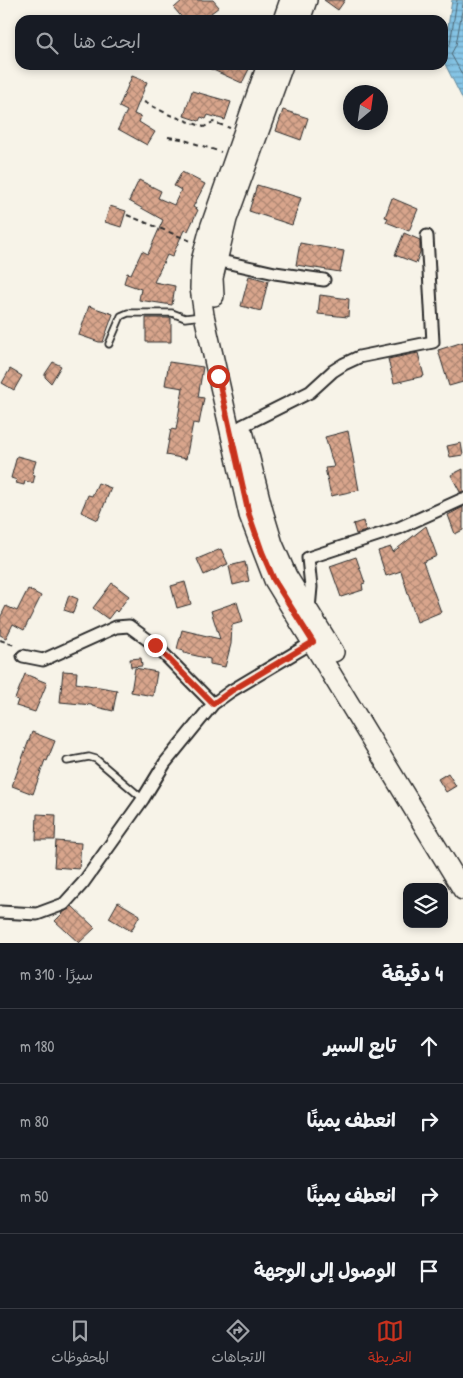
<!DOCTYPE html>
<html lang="ar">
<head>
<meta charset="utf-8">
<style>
	body { margin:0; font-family:"Patrick Hand","Playpen Sans Arabic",sans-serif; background:#242831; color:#f1f3f6; direction:rtl }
	.controls { position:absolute; right:15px; bottom:15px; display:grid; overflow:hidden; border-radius:10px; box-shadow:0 2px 8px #0003 }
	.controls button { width:45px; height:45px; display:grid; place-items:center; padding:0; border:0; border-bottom:1px solid #363941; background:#171b24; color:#f1f3f6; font:25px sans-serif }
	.compass { position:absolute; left:343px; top:85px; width:45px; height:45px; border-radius:50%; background:#171b24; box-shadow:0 2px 8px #0003; rotate:29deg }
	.stop { position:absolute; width:15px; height:15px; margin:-11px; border:4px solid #c8321e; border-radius:50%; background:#fff }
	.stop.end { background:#c8321e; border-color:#fff; box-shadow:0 1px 5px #0008 }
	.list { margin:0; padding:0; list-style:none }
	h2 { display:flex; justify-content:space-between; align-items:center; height:65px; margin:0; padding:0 20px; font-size:21px }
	h2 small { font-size:16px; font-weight:400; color:#9ea1a6 }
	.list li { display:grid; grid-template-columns:32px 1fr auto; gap:15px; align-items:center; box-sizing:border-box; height:75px; padding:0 20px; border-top:1px solid #363941 }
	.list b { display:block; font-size:19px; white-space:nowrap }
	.list em { font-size:16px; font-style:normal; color:#9ea1a6 }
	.icon { flex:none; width:28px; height:28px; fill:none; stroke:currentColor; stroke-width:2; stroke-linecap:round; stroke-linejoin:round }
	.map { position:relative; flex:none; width:463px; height:943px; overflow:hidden; direction:ltr }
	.search { position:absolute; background:#171b24; box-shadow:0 2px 8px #0003; left:15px; right:15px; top:15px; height:55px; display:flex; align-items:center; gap:12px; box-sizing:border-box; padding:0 18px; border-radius:15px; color:#9ea1a6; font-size:19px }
	.sheet { height:365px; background:#171b24 }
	nav { display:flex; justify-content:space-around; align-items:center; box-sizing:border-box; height:70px; border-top:1px solid #363941; background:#171b24; font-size:14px; color:#9ea1a6 }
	nav a { display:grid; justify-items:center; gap:2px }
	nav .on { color:#c8321e }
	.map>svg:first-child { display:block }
</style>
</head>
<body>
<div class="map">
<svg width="463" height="943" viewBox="0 0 463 943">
	<defs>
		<pattern id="water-rules" width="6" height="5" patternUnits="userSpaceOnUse" patternTransform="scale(1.25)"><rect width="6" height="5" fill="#85c4e5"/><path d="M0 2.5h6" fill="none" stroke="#6d9fba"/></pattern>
		<pattern id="building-cross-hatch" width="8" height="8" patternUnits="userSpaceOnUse" patternTransform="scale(1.25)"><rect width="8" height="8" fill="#d8a58c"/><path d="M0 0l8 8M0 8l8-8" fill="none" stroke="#af8773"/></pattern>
	</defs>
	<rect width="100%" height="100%" fill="#f7f3e8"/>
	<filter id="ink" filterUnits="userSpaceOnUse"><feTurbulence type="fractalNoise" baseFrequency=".02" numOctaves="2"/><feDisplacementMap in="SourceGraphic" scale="10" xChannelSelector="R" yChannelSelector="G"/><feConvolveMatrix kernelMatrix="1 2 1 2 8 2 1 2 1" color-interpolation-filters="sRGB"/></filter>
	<g filter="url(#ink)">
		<path fill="url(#water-rules)" stroke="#61879b" d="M452,0H463V100L443,60Z"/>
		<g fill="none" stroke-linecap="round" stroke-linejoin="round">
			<path stroke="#4f6875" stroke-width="1" d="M463,5L456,45L451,54L463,76
				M443,48L448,47L450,44L457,0"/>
		</g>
		<path fill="url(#building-cross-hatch)" stroke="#2b2b2b" d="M183,0H213L219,7L202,20H184L174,8Z
			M324,0H345L338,10Z
			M202,65H251L242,83Z
			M132,76L147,82L134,114L141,117L139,122L155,132L147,145L118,129L127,111L119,107Z
			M192,91L231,102L225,120L208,115L206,119L201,117L199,121L184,116Z
			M283,110L308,118L301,140L276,131Z
			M182,172L205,184L193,207L198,210L188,231L184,230L172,257L167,255L154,282L175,286L172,305L139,300L141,289L124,283L127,273L131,274L142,251L148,254L163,220L129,201L139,180L161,191L158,198L174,205L181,190L174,186Z
			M257,185L301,198L292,225L249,211Z
			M392,198L418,209L409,231L386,222L388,218L385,217Z
			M110,206L126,211L121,227L105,222Z
			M404,233L420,240V252L416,263L395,255Z
			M300,243L344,251L340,272L296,265Z
			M249,276L268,281L261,311L241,306Z
			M320,295L349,299L348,317L318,314Z
			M89,306L113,314L103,342H99L79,335Z
			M146,318H171V342H146Z
			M463,342V382L449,386L438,350Z
			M418,353L424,376L394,383L388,359Z
			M53,362L61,366L51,383L45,377V374Z
			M169,362L203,367L198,397L204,398L199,424L193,423L186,459L166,455L171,429L176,430L183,388L165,385Z
			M10,369L22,376L14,390L2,383Z
			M348,431L359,490L331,496L325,468L334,467L325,437Z
			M461,443L463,455L450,457L447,446Z
			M17,456L36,461L32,474L35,475L33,483L25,481L24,485L16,483L17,480L11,478Z
			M463,469V492H460L451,475Z
			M98,483L111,488L98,520L81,512L88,495L92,496Z
			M463,507V530L455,534L448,515Z
			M363,521L366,531L356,534L353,524Z
			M426,526L437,556L423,562L441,612L417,622L401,571L386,576L378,551L391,547L393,552Z
			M221,549L228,564L204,575L197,559Z
			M356,557L365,583L362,584L363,590L341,597L330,566Z
			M245,562L249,581L233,585L229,566Z
			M185,582L191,604L177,608L171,586Z
			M112,583L129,596L117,612L115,610L108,619L93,608Z
			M28,589L41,596L24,630L13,624L6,638L0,635V618L6,606L17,611Z
			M69,595L78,599L73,613L64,610Z
			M237,602L243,622L232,625L231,644L225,667L210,664V659L184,653V651L177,649L182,630L220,639L211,611Z
			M141,658L142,666L131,667L130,659Z
			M135,668L157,672L153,696L131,692Z
			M63,671L77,672L76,683L117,690L113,711L92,706V705L60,702Z
			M25,674L47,683L35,712L16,706L18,700L15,699Z
			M32,732L55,741L47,761L45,760L33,794L12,786Z
			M448,773L456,786L446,792L438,779Z
			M37,814L56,815L55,840H36Z
			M56,841L81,843L79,869L54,867Z
			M118,902L140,915L131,931L109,918Z
			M72,906L95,928L79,943L55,921L63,913Z"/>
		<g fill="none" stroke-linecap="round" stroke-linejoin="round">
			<defs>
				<path id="service" d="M109,344L121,316L128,313H172L185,318L202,316
					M67,761L89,757L96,759L143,799"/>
				<path id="minor" d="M216,260L275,273L324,280
					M242,426L310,392L333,371L344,364L359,357L433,342L427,236
					M309,609L311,587L308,558L399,528L463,499
					M23,656L43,660L116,627L129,626L155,645L213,704
					M0,912L37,914L64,904L83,883L143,799L165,763L213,704L231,691L313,642"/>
				<path id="primary" d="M283,20L290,0
					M300,20L307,0
					M267,65L210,228L201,261L200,288L204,315L249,515L274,580L463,890
					M214,296L213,278L227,219L283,65
					M244,435L263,511L273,544L287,576L334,652"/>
			</defs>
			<use href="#service" stroke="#2b2b2b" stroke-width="9"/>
			<use href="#minor" stroke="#2b2b2b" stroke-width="15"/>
			<use href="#primary" stroke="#2b2b2b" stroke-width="22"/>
			<path stroke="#2b2b2b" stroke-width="2" stroke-dasharray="5 4" stroke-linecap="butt" d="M144,102L170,115L204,127L213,122L230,128
				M168,137L181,139L221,152
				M127,215L191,241
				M0,640L17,646"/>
			<use href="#service" stroke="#f7f3e8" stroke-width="5.5"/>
			<use href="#minor" stroke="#f7f3e8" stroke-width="11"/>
			<use href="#primary" stroke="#f7f3e8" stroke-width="19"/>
		</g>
	</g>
	<g fill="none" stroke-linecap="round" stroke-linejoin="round" filter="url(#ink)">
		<path stroke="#c8321e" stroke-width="6" d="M155,645L213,704L231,691L313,642L274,580L262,552L249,515L218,376"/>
	</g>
</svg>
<div class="controls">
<button><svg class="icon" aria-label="layers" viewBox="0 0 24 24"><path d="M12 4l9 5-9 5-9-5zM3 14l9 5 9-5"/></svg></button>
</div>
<svg class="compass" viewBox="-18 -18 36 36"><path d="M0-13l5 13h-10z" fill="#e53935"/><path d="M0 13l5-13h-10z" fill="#9ea1a6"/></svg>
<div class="stop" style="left:218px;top:376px"></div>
<div class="stop end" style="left:155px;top:645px"></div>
<div class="search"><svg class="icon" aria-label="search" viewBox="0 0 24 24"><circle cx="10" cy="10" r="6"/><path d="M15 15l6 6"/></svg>ابحث هنا</div>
</div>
<section class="sheet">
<h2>4 دقيقة<small>سيرًا · 310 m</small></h2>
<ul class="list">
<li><svg class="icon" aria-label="ahead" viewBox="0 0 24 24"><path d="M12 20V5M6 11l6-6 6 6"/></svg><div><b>تابع السير</b></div><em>180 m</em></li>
<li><svg class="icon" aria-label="right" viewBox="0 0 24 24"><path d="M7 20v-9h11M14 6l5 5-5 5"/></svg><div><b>انعطف يمينًا</b></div><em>80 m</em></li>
<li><svg class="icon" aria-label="right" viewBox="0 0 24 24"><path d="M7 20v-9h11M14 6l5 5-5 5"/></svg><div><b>انعطف يمينًا</b></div><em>50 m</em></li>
<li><svg class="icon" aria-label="arrive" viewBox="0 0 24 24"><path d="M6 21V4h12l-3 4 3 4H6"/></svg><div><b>الوصول إلى الوجهة</b></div></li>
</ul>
</section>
<nav>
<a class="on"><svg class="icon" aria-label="map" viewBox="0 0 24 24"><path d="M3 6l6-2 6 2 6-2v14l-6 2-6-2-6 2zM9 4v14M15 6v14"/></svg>الخريطة</a>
<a><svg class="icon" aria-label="directions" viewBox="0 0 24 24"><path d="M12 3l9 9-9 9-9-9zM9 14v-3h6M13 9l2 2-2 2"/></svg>الاتجاهات</a>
<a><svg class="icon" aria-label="saved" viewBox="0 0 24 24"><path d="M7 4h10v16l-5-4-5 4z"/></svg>المحفوظات</a>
</nav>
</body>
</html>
